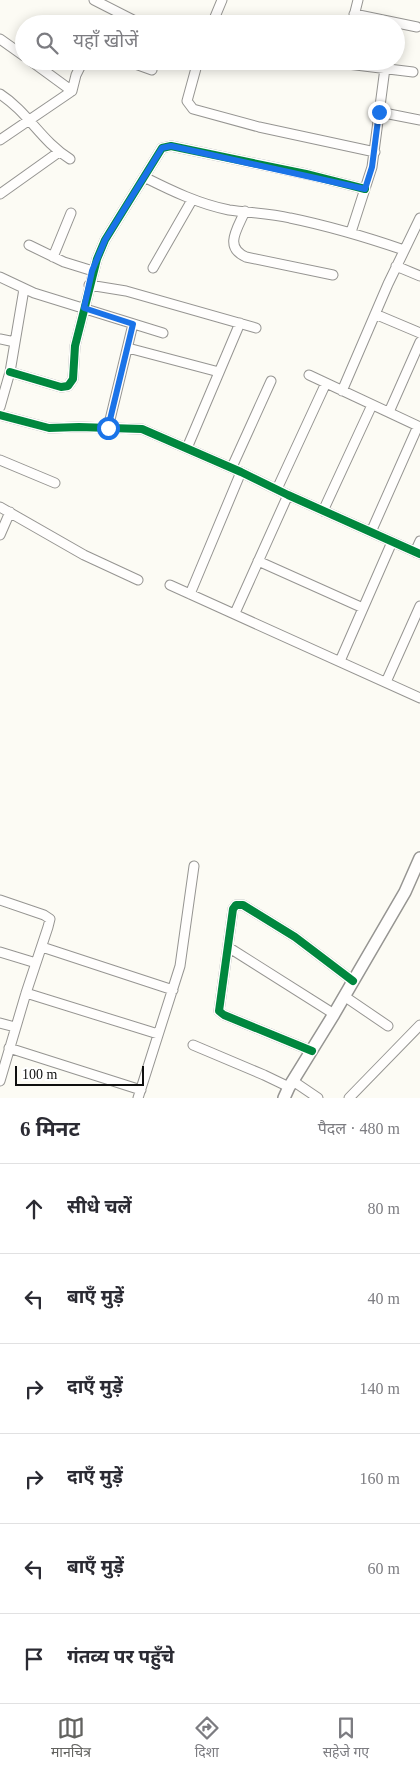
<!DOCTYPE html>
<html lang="hi">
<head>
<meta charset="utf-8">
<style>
	body { margin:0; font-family:"Times New Roman","Noto Sans Devanagari",serif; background:#f2f2f3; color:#2b2b33 }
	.scale { position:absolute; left:15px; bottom:12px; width:129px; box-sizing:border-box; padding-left:5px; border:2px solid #0f0f0f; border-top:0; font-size:14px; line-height:18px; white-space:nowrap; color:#0f0f0f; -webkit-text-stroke:4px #fff; paint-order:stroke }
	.stop { position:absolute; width:15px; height:15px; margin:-11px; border:4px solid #1a73e8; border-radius:50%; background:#fff }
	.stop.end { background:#1a73e8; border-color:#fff; box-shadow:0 1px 5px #0008 }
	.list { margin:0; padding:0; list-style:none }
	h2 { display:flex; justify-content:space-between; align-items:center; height:65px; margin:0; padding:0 20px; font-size:21px }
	h2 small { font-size:16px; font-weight:400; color:#7c7c81 }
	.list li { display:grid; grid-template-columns:32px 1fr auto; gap:15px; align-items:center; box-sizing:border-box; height:90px; padding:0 20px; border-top:1px solid #e1e1e2 }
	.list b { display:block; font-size:19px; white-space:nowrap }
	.list em { font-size:16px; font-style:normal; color:#7c7c81 }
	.icon { flex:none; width:28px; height:28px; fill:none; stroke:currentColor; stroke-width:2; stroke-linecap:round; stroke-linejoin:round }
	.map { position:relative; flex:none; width:420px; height:1098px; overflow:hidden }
	.search { position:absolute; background:#fff; box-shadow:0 2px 12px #0003; left:15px; right:15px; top:15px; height:55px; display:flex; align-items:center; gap:12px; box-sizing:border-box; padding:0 18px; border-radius:28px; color:#7c7c81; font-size:19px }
	.sheet { height:605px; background:#fff }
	nav { display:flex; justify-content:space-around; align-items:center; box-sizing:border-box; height:70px; border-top:1px solid #e1e1e2; background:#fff; font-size:14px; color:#7c7c81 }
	nav a { display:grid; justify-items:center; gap:2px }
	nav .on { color:#62625f }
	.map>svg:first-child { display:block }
</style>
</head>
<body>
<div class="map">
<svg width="420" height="1098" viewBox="0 0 420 1098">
	<rect width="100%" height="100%" fill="#fcfbf4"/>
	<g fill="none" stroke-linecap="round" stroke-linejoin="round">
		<defs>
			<path id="minor" d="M94,0L141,24
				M354,14L417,27
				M212,24L222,0
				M352,24L358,0
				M0,39L24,56
				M31,61L72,91
				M127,61L152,70
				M198,61L187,101L193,109L259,127L375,152
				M323,61L413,72
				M0,94C28,112 41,141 70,159
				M379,112L420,120
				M0,140L72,91L76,75L83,61
				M144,177C172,191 199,204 229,210C250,213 270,213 290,218C329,226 366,237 404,250
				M0,194L59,152
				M245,211C238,228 223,247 246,257L333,275
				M351,232L372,167L385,68
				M29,245L64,262L93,271
				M53,257L71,213
				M396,266L420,276
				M153,268L192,200
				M0,277L34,293L163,333
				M89,285L126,291L256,328
				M375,314L420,333
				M0,339L15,342
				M128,348L219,372
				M10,372L61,387L68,386L73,379L75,346L97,259L105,240L162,148L171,146L306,174L365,189
				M309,375L420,427
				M342,391L388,284L420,218
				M0,407L10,372L24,289
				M389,412L420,342
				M0,415L49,428L79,427L142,429L241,472L288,495L420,554
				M108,428L133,324
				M187,448L240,323
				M0,460L55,483
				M232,467L271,381
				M277,489L326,383
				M0,507L84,555L138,580
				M323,511L372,405
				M371,532L418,426
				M0,535L10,512
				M415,552L420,541
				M258,561L363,608
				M170,585L420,698
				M190,594L241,472
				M235,613L288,495
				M340,661L392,542
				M386,682L420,606
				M0,900L44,915L50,919L48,927L26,993L0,1081
				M42,947L173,990
				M228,947L334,1014
				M0,952L36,963
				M26,993L158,1034
				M344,996L388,1026
				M0,1023L15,1027
				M193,1045L264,1075L289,1087
				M9,1048L141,1090
				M312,1051L224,1015L219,1011L233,909L236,905H243L295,937L353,981
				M293,1081L318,1098
				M138,1098L180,966L194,866
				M349,1098L420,1025"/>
			<path id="tertiary" d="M284,1098L289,1087L334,1014L405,892L420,858"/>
		</defs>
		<use href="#minor" stroke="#969592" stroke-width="11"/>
		<use href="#tertiary" stroke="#969592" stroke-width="14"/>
		<use href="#minor" stroke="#fffefd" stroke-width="9"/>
		<use href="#tertiary" stroke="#fffefd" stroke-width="11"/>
		<defs>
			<path id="cycleway" d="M10,372L61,387L68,386L73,379L75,346L97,259L105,240L162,148L171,146L306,174L365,189
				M0,415L49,428L79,427L142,429L241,472L288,495L420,554
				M312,1051L224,1015L219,1011L233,909L236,905H243L295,937L353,981"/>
		</defs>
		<use href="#cycleway" stroke="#fff" stroke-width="11"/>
		<use href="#cycleway" stroke="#00873e" stroke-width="8"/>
	</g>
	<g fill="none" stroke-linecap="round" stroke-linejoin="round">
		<path stroke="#1a73e8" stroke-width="6" d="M108,428L133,324L84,308L92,271L105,240L162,148L171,146L365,189L372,167L379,112"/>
	</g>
</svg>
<div class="scale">100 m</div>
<div class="stop" style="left:108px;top:428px"></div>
<div class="stop end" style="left:379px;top:112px"></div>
<div class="search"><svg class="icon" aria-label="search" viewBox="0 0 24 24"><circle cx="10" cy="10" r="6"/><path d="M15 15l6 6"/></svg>यहाँ खोजें</div>
</div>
<section class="sheet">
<h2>6 मिनट<small>पैदल · 480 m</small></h2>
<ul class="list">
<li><svg class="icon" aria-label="ahead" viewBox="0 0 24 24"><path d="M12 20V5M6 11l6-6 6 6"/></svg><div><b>सीधे चलें</b></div><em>80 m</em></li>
<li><svg class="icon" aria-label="left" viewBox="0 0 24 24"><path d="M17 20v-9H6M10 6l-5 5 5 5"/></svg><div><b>बाएँ मुड़ें</b></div><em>40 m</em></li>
<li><svg class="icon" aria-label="right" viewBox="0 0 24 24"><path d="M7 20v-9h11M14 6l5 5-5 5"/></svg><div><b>दाएँ मुड़ें</b></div><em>140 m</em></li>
<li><svg class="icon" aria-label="right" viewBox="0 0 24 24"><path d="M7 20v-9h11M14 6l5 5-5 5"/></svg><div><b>दाएँ मुड़ें</b></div><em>160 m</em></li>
<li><svg class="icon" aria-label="left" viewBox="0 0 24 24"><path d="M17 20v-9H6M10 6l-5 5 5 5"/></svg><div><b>बाएँ मुड़ें</b></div><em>60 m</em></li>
<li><svg class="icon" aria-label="arrive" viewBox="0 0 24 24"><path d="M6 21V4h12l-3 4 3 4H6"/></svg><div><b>गंतव्य पर पहुँचे</b></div></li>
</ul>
</section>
<nav>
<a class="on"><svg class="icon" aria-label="map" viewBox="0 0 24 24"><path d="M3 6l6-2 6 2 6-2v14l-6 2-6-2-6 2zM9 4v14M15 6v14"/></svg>मानचित्र</a>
<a><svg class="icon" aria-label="directions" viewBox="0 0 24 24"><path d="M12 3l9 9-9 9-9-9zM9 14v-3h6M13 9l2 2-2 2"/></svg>दिशा</a>
<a><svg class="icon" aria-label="saved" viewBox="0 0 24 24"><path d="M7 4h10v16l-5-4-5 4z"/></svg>सहेजे गए</a>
</nav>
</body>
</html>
